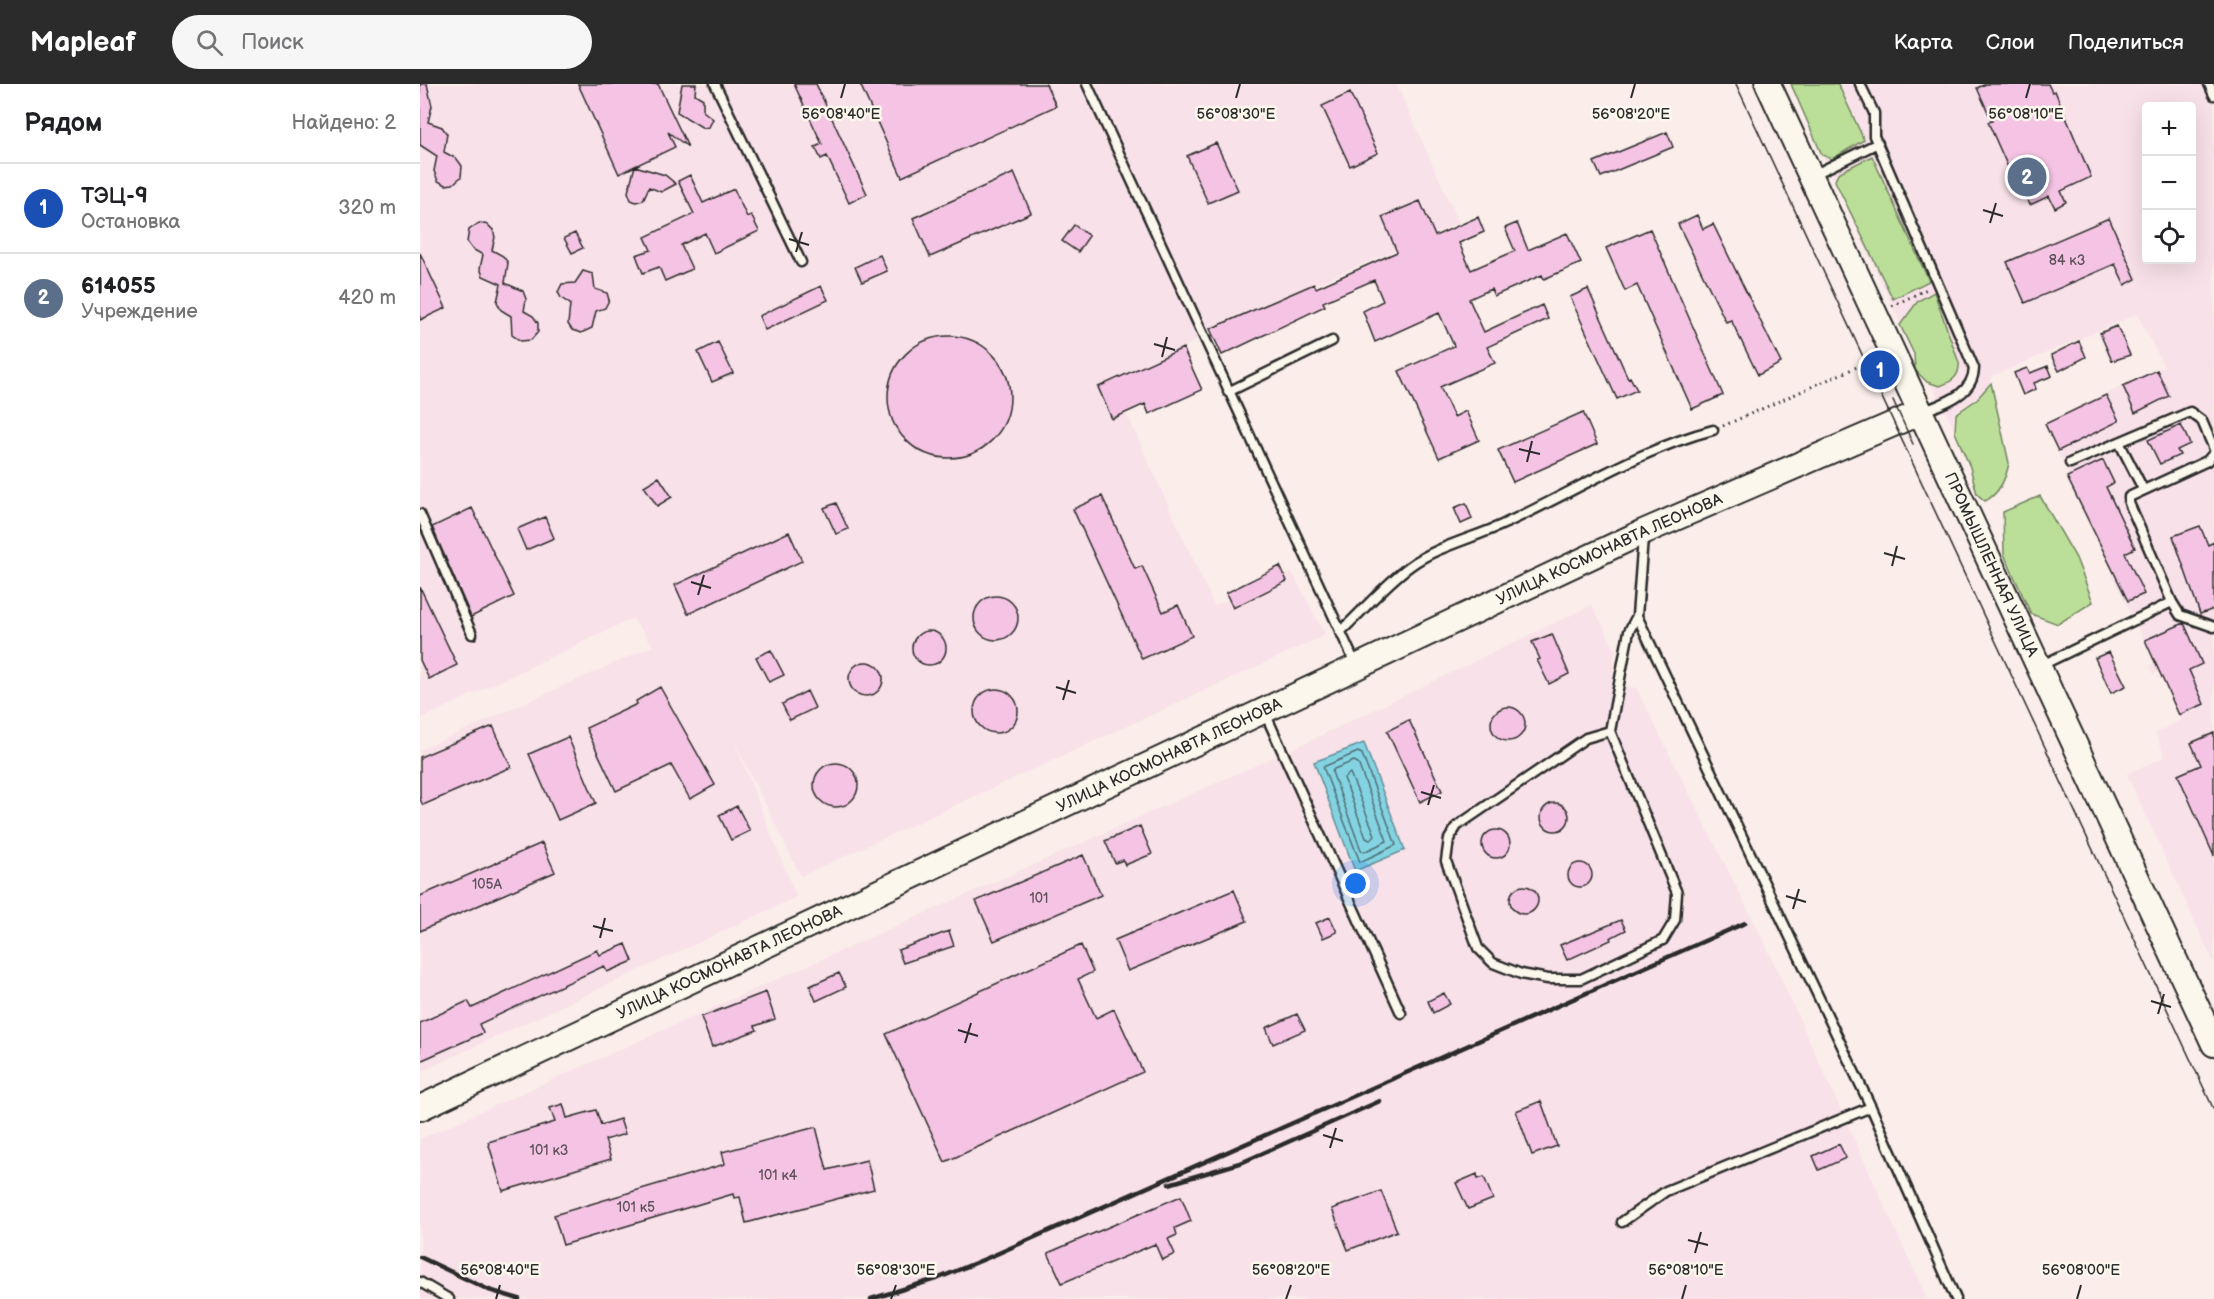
<!DOCTYPE html>
<html lang="ru">
<head>
<meta charset="utf-8">
<style>
	body { margin:0; font-family:"Balsamiq Sans",sans-serif; background:#f6f6f6; color:#202124 }
	.controls { position:absolute; right:18px; top:18px; display:grid; overflow:hidden; border-radius:6px; box-shadow:0 6px 24px #0002 }
	.controls button { width:54px; height:54px; display:grid; place-items:center; padding:0; border:0; border-bottom:2px solid #e0e0e0; background:#fff; color:#202124; font:30px sans-serif }
	.you { position:absolute; left:936px; top:800px; width:21px; height:21px; margin:-15px; border:4px solid #fff; border-radius:50%; background:#1a73e8; box-shadow:0 0 0 9px #1a73e833 }
	.badge { display:grid; place-items:center; width:39px; height:39px; border-radius:50%; background:#2b2b2b; color:#fff; font-size:20px; font-weight:700 }
	.pin { position:absolute; translate:-50% -50%; border:3px solid #fff; box-shadow:0 2px 6px #0006 }
	.list { margin:0; padding:0; list-style:none }
	h2 { display:flex; justify-content:space-between; align-items:center; height:78px; margin:0; padding:0 24px; font-size:26px }
	h2 small { font-size:20px; font-weight:400; color:#757577 }
	.list li { display:grid; grid-template-columns:39px 1fr auto; gap:18px; align-items:center; box-sizing:border-box; height:90px; padding:0 24px; border-top:2px solid #e0e0e0 }
	.list b { display:block; font-size:22px; white-space:nowrap }
	.list p { margin:0; font-size:20px; white-space:nowrap; color:#757577 }
	.list em { font-size:20px; font-style:normal; color:#757577 }
	.icon { flex:none; width:33px; height:33px; fill:none; stroke:currentColor; stroke-width:2; stroke-linecap:round; stroke-linejoin:round }
	.map { position:relative; flex:none; width:1794px; height:1215px; overflow:hidden }
	header { display:flex; align-items:center; gap:36px; box-sizing:border-box; height:84px; padding:0 30px; background:#2b2b2b; color:#fff }
	header strong { font-size:28px }
	nav { display:flex; gap:33px; margin-inline-start:auto; font-size:21px }
	.search { width:420px; height:54px; background:#f6f6f6; display:flex; align-items:center; gap:15px; box-sizing:border-box; padding:0 21px; border-radius:33px; color:#757577; font-size:22px }
	main { display:flex }
	aside { flex:1; background:#fff }
	.map>svg:first-child { display:block }
</style>
</head>
<body>
<header>
<strong>Mapleaf</strong>
<div class="search"><svg class="icon" aria-label="search" viewBox="0 0 24 24"><circle cx="10" cy="10" r="6"/><path d="M15 15l6 6"/></svg>Поиск</div>
<nav><a>Карта</a><a>Слои</a><a>Поделиться</a></nav>
</header>
<main>
<aside>
<h2>Рядом<small>Найдено: 2</small></h2>
<ul class="list">
<li><span class="badge" style="background:#1a4fb4">1</span><div><b>ТЭЦ-9</b><p>Остановка</p></div><em>320 m</em></li>
<li><span class="badge" style="background:#5c6f8a">2</span><div><b>614055</b><p>Учреждение</p></div><em>420 m</em></li>
</ul>
</aside>
<div class="map">
<svg width="1794" height="1215" viewBox="0 0 1794 1215">
	<rect width="100%" height="100%" fill="#faedea"/>
	<filter id="ink" filterUnits="userSpaceOnUse"><feTurbulence type="fractalNoise" baseFrequency=".0167" numOctaves="2"/><feDisplacementMap in="SourceGraphic" scale="12" xChannelSelector="R" yChannelSelector="G"/><feConvolveMatrix kernelMatrix="1 2 1 2 8 2 1 2 1" color-interpolation-filters="sRGB"/></filter>
	<g filter="url(#ink)">
		<path fill="#f8e1e8" fill-rule="evenodd" d="M0,0H976L1039,139L791,245L763,264L691,296L794,522L872,488L905,551L381,792L314,657L376,813L0,988V666L233,562L213,534L0,635Z
			M1370,0H1794V879L1707,690L1745,673L1736,649L1761,636L1739,587L1733,590L1730,581L1735,579L1692,491L1694,489L1625,340L1744,282L1717,230L1572,292L1564,309L1534,329V344L1480,238ZM1726,22H1772V176H1726Z
			M1172,521L1195,566L1192,600L1216,604L1345,860L1507,1215H0V1055L877,663Z"/>
		<path fill="#bbde98" stroke="#738462" stroke-width="1.5" d="M1371,0H1418L1444,56L1412,75L1402,71Z
			M1452,72L1509,197L1473,215L1415,97L1418,89Z
			M1514,208L1539,279C1540,293 1531,298 1520,302L1507,298L1495,286L1494,270L1480,241L1498,217Z
			M1571,299L1589,379C1586,394 1579,410 1565,417L1557,410L1550,383L1535,348L1536,330L1556,316Z
			M1620,412L1656,474L1673,518L1638,540L1611,530L1584,470L1583,428Z"/>
		<path fill="#84d3e2" stroke="#609099" stroke-width="1.5" d="M944,659L985,766L935,787L894,678Z"/>
		<g fill="none" stroke-linecap="round" stroke-linejoin="round">
			<path stroke="#4f6e74" stroke-width="1.5" d="M938,668L942,670L976,761L940,778L903,683Z
				M934,677L938,679L967,757L944,768L941,766L912,688L914,685Z
				M930,689L955,751L950,756L946,754L924,694Z"/>
		</g>
		<path fill="#f5c4e4" stroke="#2b2b2b" stroke-width="1.5" d="M0,0H7L12,22L8,38L22,43L27,50L24,68L37,75L42,82L41,93L33,100L26,101L18,97L14,87L17,72L0,61Z
			M158,0H238L268,63L248,48L255,63L215,82L245,91L256,100L241,108L229,103L223,116L216,118L211,116L208,108L215,82L199,90Z
			M262,0H276L275,10L283,15V27L293,35L289,43L283,44L257,28Z
			M374,0H396L447,110L429,119L407,72L401,75L395,63L402,60Z
			M440,0H626L636,22L482,93Z
			M1566,0H1628L1632,8L1635,7L1671,93L1641,107L1646,118L1635,124L1629,112L1610,121L1595,88L1591,90L1568,38L1572,37L1557,4Z
			M930,9L958,69L930,82L902,22Z
			M1247,48L1253,63L1181,93L1174,78Z
			M796,59L818,106L788,119L767,72Z
			M594,89L611,129L510,173L493,134Z
			M270,91L283,119L314,105L327,133L331,131L339,147L294,169L285,149L261,161L272,185L245,197L239,183L223,189L216,171L231,166L225,153L274,130L258,97Z
			M1000,117L1015,152L1058,133L1064,148L1039,159L1051,186L1095,167L1085,144L1097,139L1108,166L1147,149L1161,179L1124,195L1122,191L1074,212L1071,205L1049,215L1064,248L1122,221L1128,235L1067,263L1075,279L1020,303L1034,333L1046,327L1059,356L1019,374L979,287L1034,262L1019,229L955,258L943,227L963,217L954,196L903,218L905,222L802,271L790,245L894,200L896,204L977,168L962,133Z
			M1277,131L1283,145L1293,140L1361,279L1338,291L1311,236L1306,238L1258,140Z
			M1689,134L1716,195L1705,201L1695,180L1605,219L1587,178Z
			M59,139L68,141L73,146L75,153L72,166L83,172L88,179L85,199L103,207L106,215L104,227L113,232L118,239V248L111,256L101,257L92,251L91,232L81,226L77,218L81,200L63,192L60,184L63,171L52,165L47,158L49,146Z
			M654,141L669,152L658,168L642,157Z
			M1230,145L1303,311L1272,325L1217,201L1205,207L1186,164Z
			M155,149L163,164L152,169L144,154Z
			M0,169L26,224L0,236Z
			M460,171L467,187L442,198L435,183Z
			M163,187L173,190L175,205L187,209L189,216L185,224L176,227L172,244L161,249L152,246L148,240L150,220L141,214L138,208L142,200L155,199Z
			M401,202L408,216L345,246L339,232Z
			M1168,205L1208,294L1210,293L1217,306L1197,315L1150,213Z
			M1697,242L1710,271L1692,277L1680,249Z
			M468 313a61 61 0 1 1 122 0a61 61 0 1 1-122 0Z
			M1659,257L1666,273L1639,287L1631,271Z
			M298,258L313,289L292,298L278,268Z
			M763,264L782,306L729,330L725,320L692,335L678,303Z
			M1628,282L1632,292L1614,299L1616,305L1603,311L1594,289L1607,284L1610,289Z
			M1737,286L1749,312L1715,329L1703,302Z
			M1686,311L1699,337L1638,367L1625,340Z
			M1163,328L1177,360L1093,398L1078,366Z
			M1761,341L1770,360L1757,366L1760,371L1740,380L1728,356Z
			M1683,376L1694,399L1686,403L1715,464L1705,469L1724,510L1708,517L1647,393Z
			M239,393L252,413L237,422L224,402Z
			M682,412L715,485L722,482L743,528L758,521L772,552L722,575L653,425Z
			M416,419L428,445L416,450L404,424Z
			M1046,419L1052,435L1041,440L1034,424Z
			M52,424L94,512L51,533L12,443Z
			M125,433L134,454L106,466L97,445Z
			M1780,442L1788,461L1794,458V525L1780,530L1753,452Z
			M369,448L382,477L268,530L255,501Z
			M860,482L867,497L813,524L806,509Z
			M0,503L37,581L9,595L0,576Z
			M554 534a22 22 0 1 1 44 0a22 22 0 1 1-44 0Z
			M1764,539L1782,580L1769,586L1784,620L1759,631L1725,556Z
			M492 564a17 17 0 1 1 34 0a17 17 0 1 1-34 0Z
			M1132,550L1149,590L1129,600L1117,576L1120,575L1112,558Z
			M351,566L364,591L349,598L336,573Z
			M1689,568L1706,602L1691,609L1675,574Z
			M429 595a17 17 0 1 1 34 0a17 17 0 1 1-34 0Z
			M240,603L295,701L270,715L251,681L196,707L166,644L217,620L216,617Z
			M554 627a22 22 0 1 1 44 0a22 22 0 1 1-44 0Z
			M387,607L395,624L370,636L362,620Z
			M1071 640a17 17 0 1 1 34 0a17 17 0 1 1-34 0Z
			M989,636L1022,707L1000,718L967,647Z
			M73,642L91,683L3,721L0,715V673Z
			M1794,649V772L1758,691L1781,681L1771,659Z
			M148,653L176,719L138,736L109,670Z
			M394 701a22 22 0 1 1 44 0a22 22 0 1 1-44 0Z
			M1121 733a14 14 0 1 1 28 0a14 14 0 1 1-28 0Z
			M317,722L330,747L311,756L299,731Z
			M720,742L732,770L705,781L703,776L695,779L685,757Z
			M1062 760a14 14 0 1 1 28 0a14 14 0 1 1-28 0Z
			M122,759L135,788L0,847V812Z
			M663,771L681,811L574,857L556,817Z
			M1148 791a12 12 0 1 1 24 0a12 12 0 1 1-24 0Z
			M1090 816a14 14 0 1 1 28 0a14 14 0 1 1-28 0Z
			M814,806L827,837L708,887L695,856Z
			M910,833L917,848L903,854L896,839Z
			M1201,836L1206,846L1190,854L1191,856L1147,876L1140,861Z
			M529,847L534,862L483,879L478,866Z
			M206,860L213,877L187,888L184,882L59,940L63,949L0,977V939L48,917L52,924L177,866L180,871Z
			M661,861L673,888L658,895L676,934L694,925L723,988L525,1078L466,950Z
			M419,889L426,903L396,917L390,902Z
			M346,908L355,935L335,942L337,946L292,963L281,933Z
			M1024,909L1030,920L1013,929L1008,917Z
			M877,930L885,946L853,960L846,944Z
			M1121,1017L1137,1062L1112,1071L1096,1027Z
			M143,1020L147,1034L176,1026L181,1041L200,1035L205,1050L185,1056L191,1075L83,1107L68,1058L135,1038L130,1024Z
			M396,1043L407,1086L447,1076L454,1105L326,1139L320,1113L314,1114L313,1110L143,1161L134,1131L305,1080L302,1068Z
			M1419,1060L1426,1074L1399,1086L1393,1072Z
			M1057,1090L1058,1095L1064,1093L1073,1115L1048,1125L1036,1099Z
			M961,1107L977,1147L928,1166L912,1125Z
			M761,1112L771,1137L755,1144L757,1151L748,1155L755,1170L742,1176L735,1160L642,1199L628,1169Z"/>
		<g fill="none" stroke-linecap="round" stroke-linejoin="round">
			<defs>
				<path id="lane" d="M295,0L381,178
					M667,0L936,581
					M1440,0L1454,29V52L1554,284C1553,312 1523,319 1502,328
					M1789,0L1794,11
					M1393,91L1458,59
					M808,308L912,257
					M1699,358L1723,405
					M1650,379L1770,328L1782,337L1794,365
					M0,430L52,550
					M1223,453L1217,532L1451,1023L1536,1215
					M1752,518L1760,531L1794,543
					M920,548C943,527 965,500 990,482C1017,462 1055,454 1086,439C1154,408 1220,365 1293,346
					M1622,581L1752,518L1709,419V413L1787,377L1794,369
					M845,629L981,929
					M1190,647L1257,809L1255,836L1243,856L1161,895H1128L1101,890L1073,879L1058,864L1026,777L1029,755L1037,742L1166,654L1190,647L1209,547L1217,532
					M1202,1138L1246,1107L1451,1023
					M0,1198L29,1215"/>
				<g id="secondary">
					<path id="s1" d="M1348,0L1794,960"/>
					<path id="s2" d="M0,1024L1223,448L1501,328"/>
				</g>
			</defs>
			<use href="#lane" stroke="#2b2b2b" stroke-width="13"/>
			<use href="#secondary" stroke="#2b2b2b" stroke-width="28"/>
			<path stroke="#2b2b2b" stroke-width="3" stroke-dasharray="1.5 4.5" stroke-linecap="butt" d="M1472,222L1507,205
				M1303,342L1439,282L1446,297L1461,291"/>
			<use href="#lane" stroke="#fbf7ec" stroke-width="8"/>
			<use href="#secondary" stroke="#fbf7ec" stroke-width="24"/>
			<path stroke="#2b2b2b" stroke-width="1.5" d="M1316,0L1794,1026
				M1473,316L1493,360"/>
			<path stroke="#2b2b2b" stroke-width="4.5" d="M749,1100L823,1078L960,1017
				M0,1173L69,1206L99,1215
				M451,1215L519,1194L572,1172L1325,839"/>
		</g>
	</g>
	<path fill="none" stroke="#2b2b2b" stroke-width="2" d="M421,14L425,0M816,14L820,0M1211,14L1215,0M1606,14L1610,0M1563,126L1583,132M1570,139L1576,119M369,155L389,161M376,168L382,148M734,260L755,266M742,273L747,253M1099,365L1120,370M1107,378L1112,357M1464,469L1485,475M1472,482L1477,462M271,498L291,504M278,511L284,491M636,603L656,609M643,616L649,596M1001,708L1021,714M1008,721L1014,701M1366,812L1386,818M1373,825L1379,805M173,842L193,847M180,854L185,834M1731,917L1751,923M1738,930L1744,910M538,946L558,952M545,959L551,939M903,1051L923,1057M910,1064L916,1044M1268,1156L1288,1161M1275,1169L1281,1148M76,1215L80,1201M471,1215L476,1201M866,1215L871,1201M1262,1215L1266,1201M1657,1215L1661,1201"/>
	<g text-anchor="middle" dominant-baseline="central" stroke-width="5" stroke-linejoin="round" paint-order="stroke">
		<g font-size="14" fill="#5e5159">
			<text x="1647" y="176">84 к3</text>
			<text x="67" y="800">105А</text>
			<text x="619" y="814">101</text>
			<text x="129" y="1066">101 к3</text>
			<text x="358" y="1091">101 к4</text>
			<text x="216" y="1123">101 к5</text>
		</g>
		<g font-size="16" fill="#2b2b2b" stroke="#fbf7ec">
			<text stroke="none"><textPath href="#s2" startOffset="1314">УЛИЦА КОСМОНАВТА ЛЕОНОВА</textPath></text>
			<text stroke="none"><textPath href="#s1" startOffset="530">ПРОМЫШЛЕННАЯ УЛИЦА</textPath></text>
			<text stroke="none"><textPath href="#s2" startOffset="828">УЛИЦА КОСМОНАВТА ЛЕОНОВА</textPath></text>
			<text stroke="none"><textPath href="#s2" startOffset="342">УЛИЦА КОСМОНАВТА ЛЕОНОВА</textPath></text>
		</g>
	</g>
	<g font-size="15" text-anchor="middle" fill="#2b2b2b" stroke="#fbf7ec" stroke-width="5" stroke-linejoin="round" paint-order="stroke">
		<text x="421" y="35">56°08'40"E</text>
		<text x="816" y="35">56°08'30"E</text>
		<text x="1211" y="35">56°08'20"E</text>
		<text x="1606" y="35">56°08'10"E</text>
		<text x="80" y="1191">56°08'40"E</text>
		<text x="476" y="1191">56°08'30"E</text>
		<text x="871" y="1191">56°08'20"E</text>
		<text x="1266" y="1191">56°08'10"E</text>
		<text x="1661" y="1191">56°08'00"E</text>
	</g>
</svg>
<div class="controls">
<button>+</button>
<button>−</button>
<button><svg class="icon" aria-label="locate" viewBox="0 0 24 24"><circle cx="12" cy="12" r="6"/><path d="M12 2v4M12 18v4M2 12h4M18 12h4"/></svg></button>
</div>
<div class="you"></div>
<div class="pin badge" style="left:1460px;top:286px;background:#1a4fb4">1</div>
<div class="pin badge" style="left:1607px;top:93px;background:#5c6f8a">2</div>
</div>
</main>
</body>
</html>
